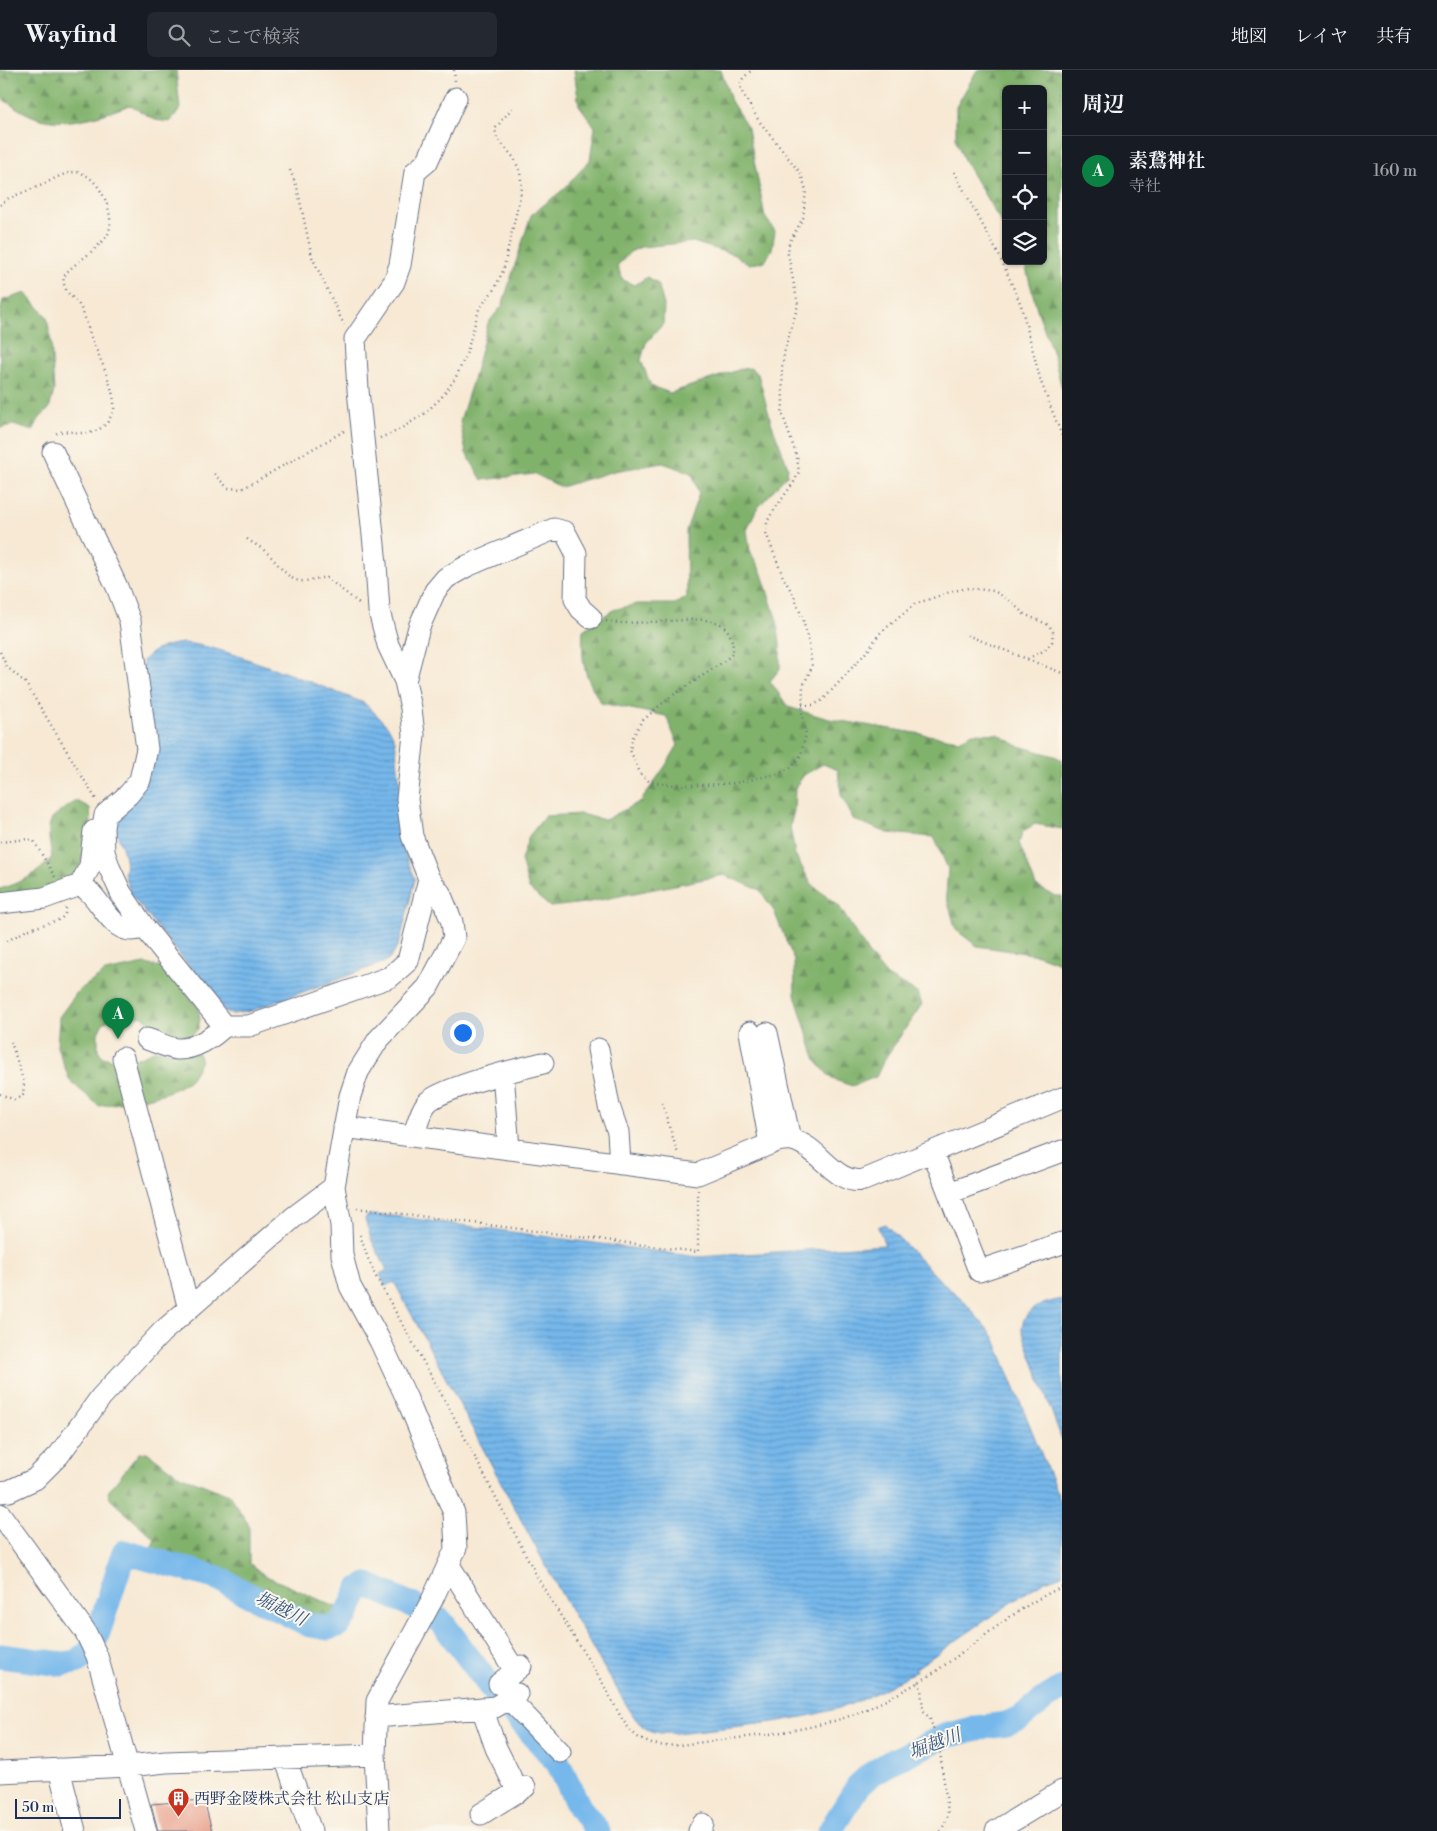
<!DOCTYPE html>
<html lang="ja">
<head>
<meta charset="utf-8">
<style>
	body { margin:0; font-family:"Libre Bodoni","Noto Serif JP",serif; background:#242831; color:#f1f3f6 }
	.controls { position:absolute; right:15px; top:15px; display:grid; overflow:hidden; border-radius:8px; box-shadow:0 1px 4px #0004 }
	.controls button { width:45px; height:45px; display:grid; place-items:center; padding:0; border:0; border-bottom:1px solid #363941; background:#171b24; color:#f1f3f6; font:25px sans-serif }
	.scale { position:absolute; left:15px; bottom:12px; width:106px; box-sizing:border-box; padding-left:5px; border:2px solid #1b2f5e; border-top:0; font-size:14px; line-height:18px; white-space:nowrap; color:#1b2f5e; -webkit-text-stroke:4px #fbf7ec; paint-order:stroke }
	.you { position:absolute; left:462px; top:962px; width:18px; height:18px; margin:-12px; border:4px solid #fff; border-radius:50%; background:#1a73e8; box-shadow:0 0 0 8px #1a73e833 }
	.badge { display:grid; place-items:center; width:32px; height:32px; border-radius:50%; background:#0b8043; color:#fff; font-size:16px; font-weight:700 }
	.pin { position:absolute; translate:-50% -41px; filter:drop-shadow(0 1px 2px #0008) }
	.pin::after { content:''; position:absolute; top:26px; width:18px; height:15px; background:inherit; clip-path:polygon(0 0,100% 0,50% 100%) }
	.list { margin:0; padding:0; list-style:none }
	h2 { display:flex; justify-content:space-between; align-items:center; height:65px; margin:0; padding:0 20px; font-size:21px }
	h2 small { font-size:16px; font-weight:400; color:#9ea1a6 }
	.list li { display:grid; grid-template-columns:32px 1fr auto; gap:15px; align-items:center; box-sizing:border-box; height:70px; padding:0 20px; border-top:1px solid #363941 }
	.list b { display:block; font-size:19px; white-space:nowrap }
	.list p { margin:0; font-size:16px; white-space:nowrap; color:#9ea1a6 }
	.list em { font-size:16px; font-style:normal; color:#9ea1a6 }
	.icon { flex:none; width:28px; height:28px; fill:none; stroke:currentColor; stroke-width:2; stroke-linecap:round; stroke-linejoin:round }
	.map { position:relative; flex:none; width:1062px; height:1761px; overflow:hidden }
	header { display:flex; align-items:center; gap:30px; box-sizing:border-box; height:70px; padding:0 25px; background:#171b24; border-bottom:1px solid #363941 }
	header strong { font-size:24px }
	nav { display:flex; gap:28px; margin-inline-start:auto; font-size:18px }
	.search { width:350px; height:45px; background:#242831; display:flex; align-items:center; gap:12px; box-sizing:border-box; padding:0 18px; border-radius:8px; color:#9ea1a6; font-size:19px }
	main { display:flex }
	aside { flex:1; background:#171b24 }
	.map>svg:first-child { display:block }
</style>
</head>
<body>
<header>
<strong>Wayfind</strong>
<div class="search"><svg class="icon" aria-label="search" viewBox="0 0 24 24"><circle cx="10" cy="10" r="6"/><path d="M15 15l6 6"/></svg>ここで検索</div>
<nav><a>地図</a><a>レイヤ</a><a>共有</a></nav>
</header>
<main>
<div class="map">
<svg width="1062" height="1761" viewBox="0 0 1062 1761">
	<defs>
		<pattern id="forest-firs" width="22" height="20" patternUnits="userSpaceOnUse" patternTransform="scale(1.25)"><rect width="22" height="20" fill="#81b26c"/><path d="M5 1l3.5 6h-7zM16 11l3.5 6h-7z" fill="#69915c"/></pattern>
		<pattern id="water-rules" width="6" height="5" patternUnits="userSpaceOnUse" patternTransform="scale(1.25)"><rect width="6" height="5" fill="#76b8eb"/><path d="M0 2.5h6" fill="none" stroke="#6096c2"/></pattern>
	</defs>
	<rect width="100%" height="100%" fill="#fbf7ec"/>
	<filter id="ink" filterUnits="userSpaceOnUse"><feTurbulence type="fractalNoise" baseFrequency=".02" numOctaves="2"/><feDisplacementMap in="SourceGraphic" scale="10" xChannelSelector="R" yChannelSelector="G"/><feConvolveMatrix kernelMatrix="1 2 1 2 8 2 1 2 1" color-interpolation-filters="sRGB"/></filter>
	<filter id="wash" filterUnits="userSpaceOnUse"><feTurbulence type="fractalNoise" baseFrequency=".0096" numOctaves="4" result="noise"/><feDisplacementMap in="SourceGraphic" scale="20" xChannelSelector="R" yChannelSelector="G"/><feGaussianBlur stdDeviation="1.12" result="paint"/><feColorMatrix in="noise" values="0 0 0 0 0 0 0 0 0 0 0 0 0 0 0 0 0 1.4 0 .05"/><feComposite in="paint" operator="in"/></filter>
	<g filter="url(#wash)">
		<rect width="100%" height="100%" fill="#f7e9d4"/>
		<path fill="url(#forest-firs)" stroke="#4e7065" d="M0,0H176L180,39L170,52L155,50L130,35C100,46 61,60 30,45C20,41 10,33 0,28Z
			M574,0H721L731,31L748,58L765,147L775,161L772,179L765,192L748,194L735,185L693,172L641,177L630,182L617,196L623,210L635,215L647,207L658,214L664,235L663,254L646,273L641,290L651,316L670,323L741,299L750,298L758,304L771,352L788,397L787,405L756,440L747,460L750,481L761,501L777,551L780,574V599L770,611L788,637L829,649L959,670L973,663L998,664L1018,676L1055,686L1062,690V759L1035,754L1023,761L1019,773L1036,816L1055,826H1062V894L1038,885L977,876L956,860L946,825L948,799L934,767L888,763L854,750L841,725L838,700L823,694L804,705L795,718L794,741L790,756L795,785L812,815L839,836L868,883L887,906L917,923L922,934L884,990L876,1007L852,1016L832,1009L816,991L795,925L794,890L774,841L760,820L724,805L585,833L550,837L529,819L521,790L529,766L545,746L580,744L605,750L641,731L666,695L678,675L666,646L601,633C584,605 581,593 583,560L613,540L637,534H675L687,527L686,461L699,423L692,403L663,393L614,401L561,417L535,404L482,410L466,383L460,351L474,306L488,253L502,236L531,145L564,119L590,90L595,57L579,35Z
			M977,0H1062V319L1054,287L1037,239L1024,191H1043V19H1006V161L964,90L956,70V37Z
			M26,223L47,247L51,272L54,321L49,339L39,349L33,361L13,355L0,358V244L3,230Z
			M77,731L90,738L91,753L77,808L46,822L0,828V819C23,811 36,806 52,787C46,752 45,749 77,731Z
			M145,894L168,899L198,936L200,949L198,959L189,969L177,972L162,966L156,957L143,947L118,945L103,953L98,963V980L103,987L121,992L133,990L156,980L198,983L201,991C197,997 193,1007 188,1011C166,1028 126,1032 99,1036L70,1011L57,977L59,947L78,921L105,902Z
			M147,1382L177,1404L229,1425L249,1455V1493L264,1505L338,1538L339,1545L327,1552L312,1550L219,1505L150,1482L155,1469L111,1430L108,1422L139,1383Z"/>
		<path fill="url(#water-rules)" stroke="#4874a4" d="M183,573C206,575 226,582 247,589C287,602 325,618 364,633L375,643L389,658L395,670L403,743L406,787L415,809L400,871L391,887L385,892L251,941L233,944L226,942L131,825L124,804C130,789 117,768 114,752L118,745L137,728L143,591C153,578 168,575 183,573Z
			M371,1145L393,1146L698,1187L885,1175L878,1157L885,1154L945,1215L962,1229L994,1267L1062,1435V1505L1045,1511L1027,1522L916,1598V1601C895,1613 874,1625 851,1634C797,1653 734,1656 677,1663C655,1664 645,1663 632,1644C545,1504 473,1356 394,1212L385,1216L380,1204L387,1200L372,1171L365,1149L367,1146Z
			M1062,1229V1370L1022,1260C1022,1238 1044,1233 1062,1229Z"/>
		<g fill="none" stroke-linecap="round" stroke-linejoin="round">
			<path stroke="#76b8eb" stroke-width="25" d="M0,1586L62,1594L76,1592L89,1583L99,1560L124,1482L218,1508L249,1525L310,1555L328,1558L338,1555L347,1545L359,1519L367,1515L414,1536L441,1551L489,1615L558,1693L579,1737L598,1761
				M830,1761L858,1716L870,1705L891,1692L945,1666L977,1658L1006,1654L1019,1649L1046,1628L1062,1618"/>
		</g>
		<g id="blocks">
			<path fill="#e58f7a" d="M204,1730L212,1761H158L151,1734Z"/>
		</g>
	</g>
	<g filter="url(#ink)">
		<use href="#blocks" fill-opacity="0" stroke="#687087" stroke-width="1"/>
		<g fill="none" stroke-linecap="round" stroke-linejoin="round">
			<defs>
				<path id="minor" d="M53,382L117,517L130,551L147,679L140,710L129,724L105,745L103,758L104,782L110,799L121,823L144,857L224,956H249L390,907L408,891L429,809
					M405,611L419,557L435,521L446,508L467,496L554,459L565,462L576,483L575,529L581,539L591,548
					M80,815C103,826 111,872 144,857
					M0,833L44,828L80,815L90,796L94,761
					M750,962L770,1074
					M767,963L790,1069
					M147,969C156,972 168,978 177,979C193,980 214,967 224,956
					M598,979L609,1036L618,1062L620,1094
					M123,988L189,1239
					M503,1003L509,1079
					M344,1057L698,1104L777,1071C782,1070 787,1069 792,1070C819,1076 835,1116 864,1110L1062,1028
					M413,1066C417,1056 420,1042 426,1034C437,1019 522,998 543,993
					M933,1082L979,1201L1062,1173
					M949,1123L1062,1081
					M0,1422L9,1421L35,1409L59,1385L101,1327L162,1262L294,1147L334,1117
					M0,1444L85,1561L97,1586L146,1761
					M449,1495L515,1601
					M499,1614L521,1596
					M509,1629L560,1682
					M482,1638L496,1678L518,1722
					M376,1647L495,1637L517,1624
					M285,1688L311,1761
					M59,1699L75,1761
					M0,1702L129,1696L166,1692L375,1685
					M481,1744L525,1717
					M379,1761L375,1685L377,1631L432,1530L456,1478L454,1443L407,1329L380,1271L350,1216L342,1185L341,1155L334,1117L350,1026L358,1002L378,970L428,917L454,868L452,852L440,823L429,809L412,766L407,729L414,665L411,638L405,611L388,575L379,541L376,494L358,320L355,269L394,212L400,195L415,102L427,92L456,28
					M699,1761L703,1754
					M996,1761L1062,1721"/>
			</defs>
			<use href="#minor" stroke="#687087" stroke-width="23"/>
			<path stroke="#687087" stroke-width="2.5" stroke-dasharray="1 4" stroke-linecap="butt" d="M454,0L455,11
				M290,100L297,117L312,187L344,255
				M954,102L1000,187L1021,235L1041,312L1062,366
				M0,135L7,129C18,124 30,120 42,115C52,110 63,103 74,102C97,101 117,144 108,164C101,176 80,190 69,200C64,205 62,210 65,217C67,224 75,229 79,235C85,244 87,256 91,267C98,284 116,321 114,339C113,343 109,350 107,353C86,374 68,354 54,365
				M380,368L397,361L424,344L441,328L455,309L466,285L479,239L495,218L503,201L522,118L520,102L514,88L497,68L495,59L512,38
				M214,404L228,418L242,419L346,360
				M247,469C254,474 261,477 267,483C277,491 286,509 300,511C309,512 317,507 327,508L360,534
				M606,551L617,553C634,553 651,552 668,551C695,550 734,541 733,583L726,590L666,630L641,652L633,667L630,680L641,705L650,712L676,715H706L735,713L777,704L792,697L801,685L806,664L802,646L803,616L812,597L809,574L803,550L794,526L783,507L766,463L767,452L772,443L794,412L799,402L797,387L782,343L783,334L782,297L785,279L798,235L788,184L789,173L803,148L806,120L801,104L759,51L742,22L740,15L743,8L752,0
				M967,565L1062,603
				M0,582L7,597L25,612L97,731
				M802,635H813L823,630L869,579L879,564L915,534L953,521L968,518L994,521L1008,529L1024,544L1049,555L1053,562L1052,572L1045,580L1027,589
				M0,772L28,769L34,771L55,807
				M7,871L27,860L61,849L65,844L66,837
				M0,1024L15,1030L23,1025L24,1013L11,972
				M662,1033L678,1084
				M357,1138L698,1182V1120
				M360,1165L367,1186L375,1205L453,1345L541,1514L602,1612L622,1649L631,1661L640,1669L652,1674L665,1676L680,1675C731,1668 784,1665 834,1651C862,1643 891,1628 917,1613C965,1585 1011,1539 1062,1517
				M918,1612L921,1619L923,1640L930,1649L939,1674L948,1742L947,1749L941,1761"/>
			<use href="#minor" stroke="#fff" stroke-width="21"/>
		</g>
	</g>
	<defs>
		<symbol id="building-pin" viewBox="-11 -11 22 30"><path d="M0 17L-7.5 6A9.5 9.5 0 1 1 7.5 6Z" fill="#c8321e" stroke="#fbf7ec"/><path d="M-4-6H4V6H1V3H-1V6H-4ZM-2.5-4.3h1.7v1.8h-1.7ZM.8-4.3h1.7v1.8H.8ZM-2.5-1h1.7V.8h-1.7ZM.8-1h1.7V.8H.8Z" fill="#fff"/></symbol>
	</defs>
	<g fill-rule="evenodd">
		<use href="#building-pin" x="166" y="1716" width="25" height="34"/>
	</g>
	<g text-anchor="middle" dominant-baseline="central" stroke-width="4" stroke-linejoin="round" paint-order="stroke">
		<g font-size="16" fill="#1b2f5e" stroke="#fbf7ec" text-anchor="start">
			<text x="194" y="1729">西野金陵株式会社 松山支店</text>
		</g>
		<g font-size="18" font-style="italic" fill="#365888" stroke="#fbf7ec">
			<text transform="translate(281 1539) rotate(26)">堀越川</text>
			<text transform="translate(935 1674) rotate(-21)">堀越川</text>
		</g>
	</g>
</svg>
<div class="controls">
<button>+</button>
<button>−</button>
<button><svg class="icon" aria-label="locate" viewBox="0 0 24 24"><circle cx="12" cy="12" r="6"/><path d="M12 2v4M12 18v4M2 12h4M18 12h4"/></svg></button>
<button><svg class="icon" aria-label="layers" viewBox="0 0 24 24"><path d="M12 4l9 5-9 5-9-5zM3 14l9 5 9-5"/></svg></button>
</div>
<div class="scale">50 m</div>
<div class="you"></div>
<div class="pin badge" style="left:118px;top:969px">A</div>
</div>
<aside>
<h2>周辺<small></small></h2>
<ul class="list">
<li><span class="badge">A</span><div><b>素鵞神社</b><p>寺社</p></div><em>160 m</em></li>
</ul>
</aside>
</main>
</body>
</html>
